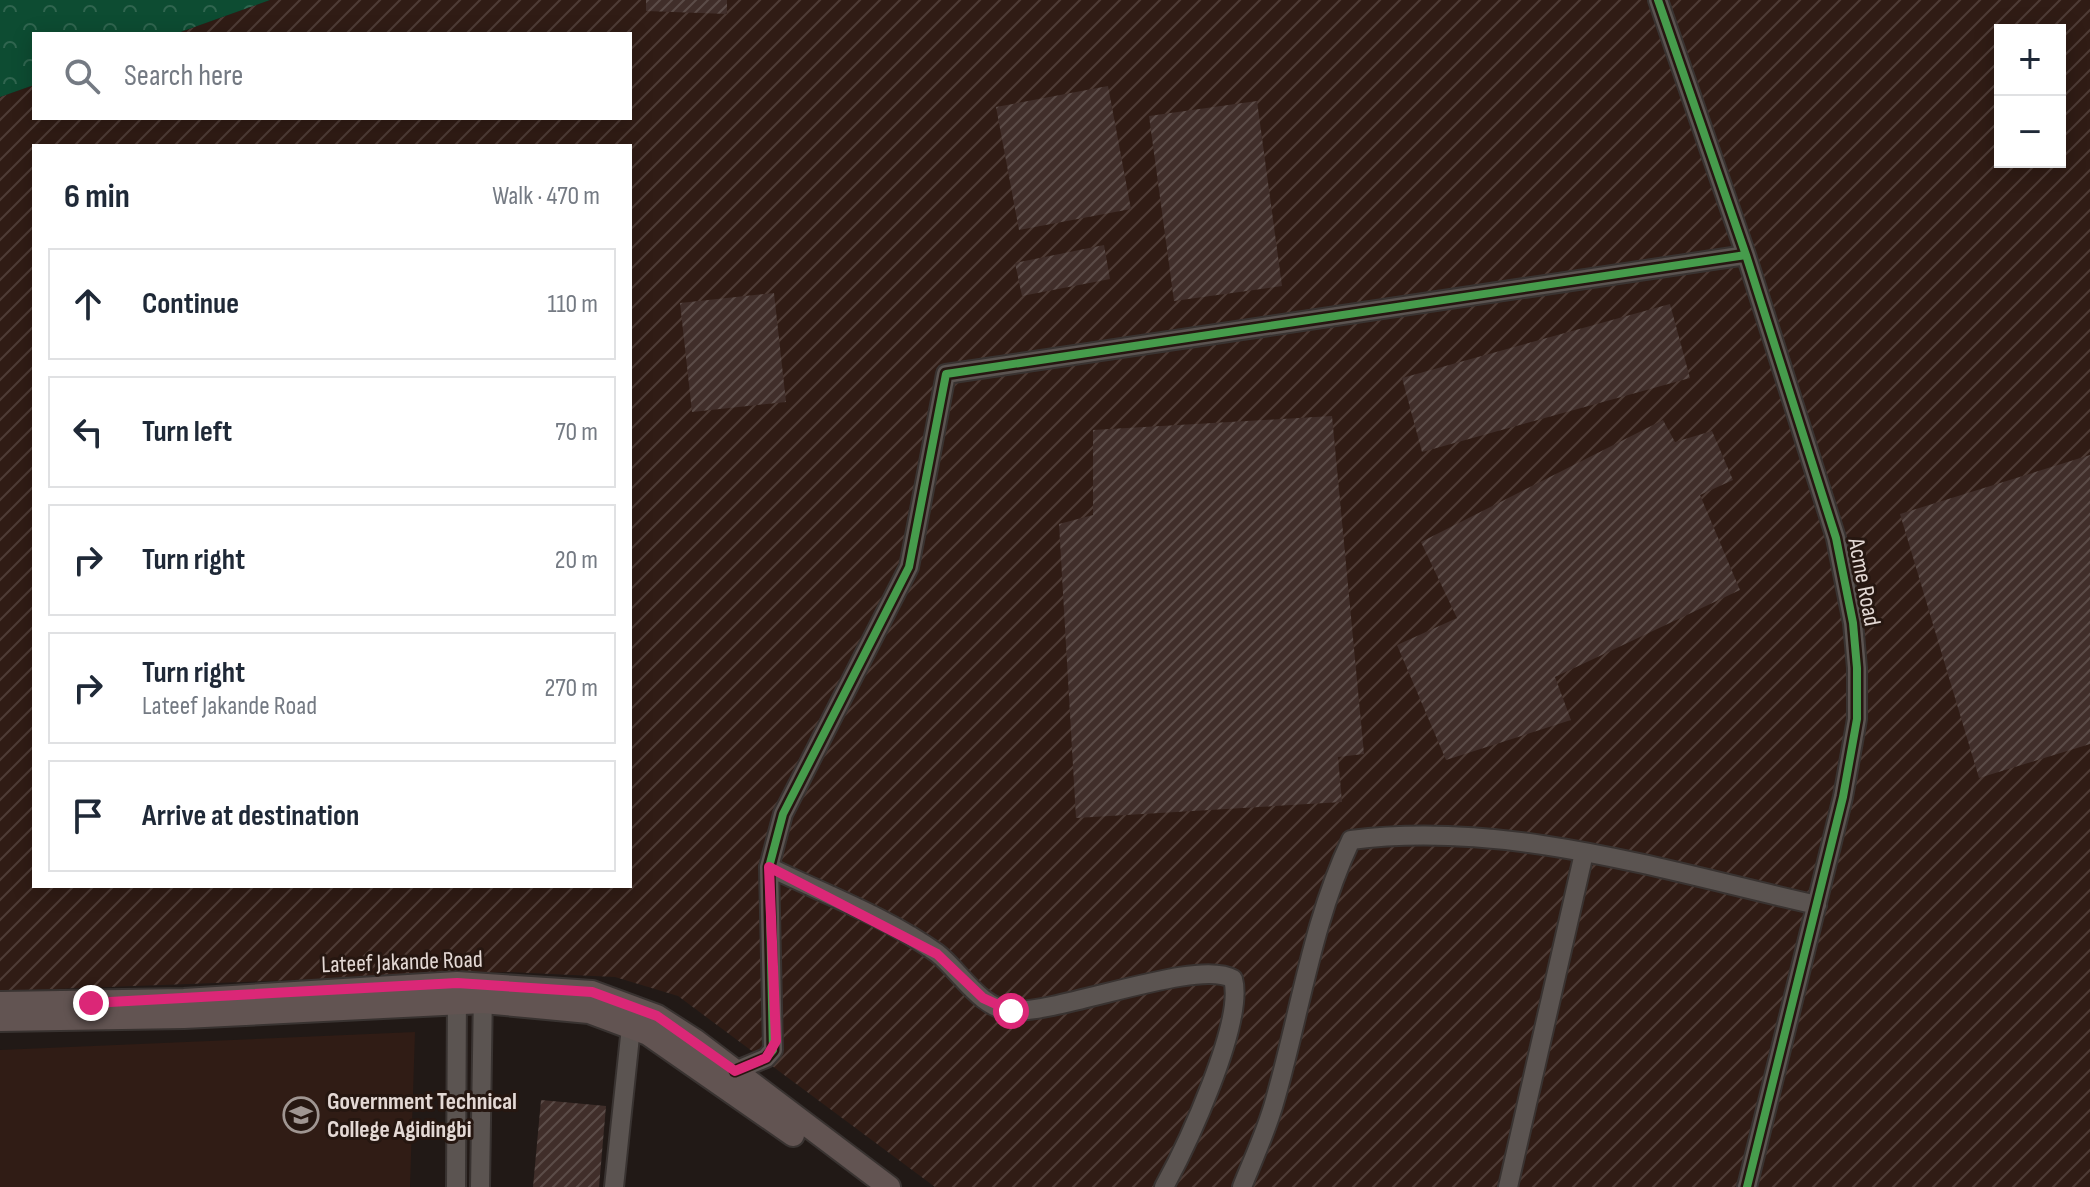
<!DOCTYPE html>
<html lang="en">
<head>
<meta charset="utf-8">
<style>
	body { margin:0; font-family:"Sofia Sans Condensed",sans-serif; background:#f2f2f3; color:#1f2937 }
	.controls { position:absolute; right:24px; top:24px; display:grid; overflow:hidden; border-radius:0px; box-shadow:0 4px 20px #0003 }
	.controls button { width:72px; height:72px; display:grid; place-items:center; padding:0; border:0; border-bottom:2px solid #e0e1e3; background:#fff; color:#1f2937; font:40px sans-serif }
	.stop { position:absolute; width:24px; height:24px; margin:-18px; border:6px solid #db2777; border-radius:50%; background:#fff }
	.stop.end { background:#db2777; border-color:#fff; box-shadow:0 2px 8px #0008 }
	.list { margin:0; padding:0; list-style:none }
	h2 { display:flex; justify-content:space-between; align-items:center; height:104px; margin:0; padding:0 32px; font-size:34px }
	h2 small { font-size:26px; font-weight:400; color:#747a83 }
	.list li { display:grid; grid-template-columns:52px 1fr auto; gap:24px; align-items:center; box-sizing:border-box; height:112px; margin:0 16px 16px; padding:0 16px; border:2px solid #e0e1e3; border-radius:0px }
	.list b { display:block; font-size:30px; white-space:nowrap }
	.list p { margin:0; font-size:26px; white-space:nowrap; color:#747a83 }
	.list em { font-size:26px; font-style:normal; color:#747a83 }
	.icon { flex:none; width:44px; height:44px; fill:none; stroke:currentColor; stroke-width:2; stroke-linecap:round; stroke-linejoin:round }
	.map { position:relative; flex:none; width:2090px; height:1187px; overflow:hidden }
	.search { position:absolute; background:#fff; box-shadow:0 4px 20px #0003; left:32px; top:32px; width:600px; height:88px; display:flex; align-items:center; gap:20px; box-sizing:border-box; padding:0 28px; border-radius:0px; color:#747a83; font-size:30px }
	.panel { position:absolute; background:#fff; box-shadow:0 4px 20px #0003; left:32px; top:144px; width:600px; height:744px; border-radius:0px }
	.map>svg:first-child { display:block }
</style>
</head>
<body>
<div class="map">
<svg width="2090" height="1187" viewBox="0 0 2090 1187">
	<defs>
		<pattern id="industrial-furrows" width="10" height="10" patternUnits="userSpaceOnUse" patternTransform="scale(2)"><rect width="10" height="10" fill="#301c15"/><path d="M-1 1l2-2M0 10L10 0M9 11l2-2" fill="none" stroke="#4e3c36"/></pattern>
		<pattern id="forest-crowns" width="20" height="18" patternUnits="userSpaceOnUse" patternTransform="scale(2)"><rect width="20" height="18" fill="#0d4c32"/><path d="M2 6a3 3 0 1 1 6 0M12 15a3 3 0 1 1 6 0" fill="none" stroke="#30654f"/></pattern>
		<pattern id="building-hatch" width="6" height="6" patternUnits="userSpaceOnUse" patternTransform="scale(2)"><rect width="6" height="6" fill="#402e2a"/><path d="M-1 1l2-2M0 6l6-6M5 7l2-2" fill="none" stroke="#5b4c48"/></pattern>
	</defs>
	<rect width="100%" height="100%" fill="#211916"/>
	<path fill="#301c15" d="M415,1032L410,1187H0V1050Z"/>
	<path fill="url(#industrial-furrows)" fill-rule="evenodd" d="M270,0H2090V1187H935L678,996L615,977L508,972L0,991V97L34,85V118H630V34H175ZM2000,30H2060V162H2000ZM34,146H630V886H34Z"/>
	<path fill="url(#forest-crowns)" d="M0,0H270L175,34H34V85L0,97Z"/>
	<path fill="url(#building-hatch)" d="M646,0H727V14L646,11Z
		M1108,86L1131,209L1019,230L996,107Z
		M1257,101L1282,286L1174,301L1149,116Z
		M1104,245L1110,279L1022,296L1015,263Z
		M774,293L786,402L692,412L680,303Z
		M1670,304L1690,378L1422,452L1402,378Z
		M1332,416L1364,754L1338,757L1342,802L1076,818L1059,524L1093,515V430Z
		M1663,420L1675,442L1712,431L1733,480L1700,495L1740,590L1555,677L1571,720L1446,760L1397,645L1457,618L1421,542Z
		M2090,455V744L1979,778L1900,514Z
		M541,1100L606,1106L599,1187H533Z"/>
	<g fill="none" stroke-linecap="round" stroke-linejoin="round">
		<defs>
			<path id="minor" d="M1658,0L1746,255L1836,538L1853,623L1857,668V719L1843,797L1747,1187
				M769,867C824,894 887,917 937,953C960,971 981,1010 1013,1011C1064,1012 1198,958 1233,979C1245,1022 1186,1147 1164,1187
				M735,1071L766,1058L773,1050L769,867L783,814L909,567L946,374L1746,255
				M456,1187L457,990
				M480,1187L483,990
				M614,1187L631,1027
				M1242,1187C1253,1159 1267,1130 1275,1100C1300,1013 1312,922 1351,840C1508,820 1665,871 1817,905
				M1508,1187L1584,853"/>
			<path id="major" d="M0,1003L184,1000L457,983L592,992L657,1016L696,1041L889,1187
				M0,1020L184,1017L483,1002L589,1012L648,1034L793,1135"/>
		</defs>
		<use href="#minor" stroke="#393331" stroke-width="22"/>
		<use href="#major" stroke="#393331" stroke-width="26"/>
		<use href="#minor" stroke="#5b5451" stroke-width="18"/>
		<use href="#major" stroke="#625452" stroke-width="22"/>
		<defs>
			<path id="cycleway" d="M1658,0L1746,255L1836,538L1853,623L1857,668V719L1843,797L1747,1187
				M735,1071L766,1058L773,1050L769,867L783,814L909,567L946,374L1746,255"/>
		</defs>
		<use href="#cycleway" stroke="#261711" stroke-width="13"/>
		<use href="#cycleway" stroke="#469c4c" stroke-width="8"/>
	</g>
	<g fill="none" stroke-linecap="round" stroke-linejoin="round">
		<path stroke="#db2777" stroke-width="10" d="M91,1003L457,983L592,992L657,1016L735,1071L766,1058L776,1041L769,867L937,954L983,998L1011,1011"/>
	</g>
	<defs>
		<symbol id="school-ring" viewBox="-11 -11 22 22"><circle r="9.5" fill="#261711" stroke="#a09692" stroke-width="1.5"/><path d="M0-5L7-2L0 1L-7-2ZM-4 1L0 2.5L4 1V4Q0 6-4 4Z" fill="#a09692"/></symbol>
	</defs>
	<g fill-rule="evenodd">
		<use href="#school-ring" x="281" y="1095" width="40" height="40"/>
	</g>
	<g text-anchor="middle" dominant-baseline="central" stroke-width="6" stroke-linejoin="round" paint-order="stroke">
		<g font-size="24" fill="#e4d9d5" stroke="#261711">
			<text transform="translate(1864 582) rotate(79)">Acme Road</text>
			<text transform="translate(402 962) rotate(-2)">Lateef Jakande Road</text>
		</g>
		<g font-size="24" font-weight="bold" fill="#e4d9d5" stroke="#261711" text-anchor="start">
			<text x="327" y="1101">Government Technical<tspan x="327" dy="28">College Agidingbi</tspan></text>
		</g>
	</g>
</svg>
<div class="controls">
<button>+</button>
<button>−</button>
</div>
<div class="stop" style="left:1011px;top:1011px"></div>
<div class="stop end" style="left:91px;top:1003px"></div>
<div class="search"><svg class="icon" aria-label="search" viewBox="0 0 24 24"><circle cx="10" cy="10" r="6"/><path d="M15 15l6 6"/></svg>Search here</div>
<section class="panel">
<h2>6 min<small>Walk · 470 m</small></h2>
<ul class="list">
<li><svg class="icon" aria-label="ahead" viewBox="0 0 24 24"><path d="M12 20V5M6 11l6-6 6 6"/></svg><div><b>Continue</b></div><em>110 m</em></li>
<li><svg class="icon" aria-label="left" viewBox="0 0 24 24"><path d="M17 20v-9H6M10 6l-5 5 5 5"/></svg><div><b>Turn left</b></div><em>70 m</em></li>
<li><svg class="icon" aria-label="right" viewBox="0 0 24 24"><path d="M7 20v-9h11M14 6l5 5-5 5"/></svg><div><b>Turn right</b></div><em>20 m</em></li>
<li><svg class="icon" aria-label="right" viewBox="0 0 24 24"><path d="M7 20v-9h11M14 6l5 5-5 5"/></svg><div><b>Turn right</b><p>Lateef Jakande Road</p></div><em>270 m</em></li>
<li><svg class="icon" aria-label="arrive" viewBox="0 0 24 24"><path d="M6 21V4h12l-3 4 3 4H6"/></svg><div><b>Arrive at destination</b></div></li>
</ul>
</section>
</div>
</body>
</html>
